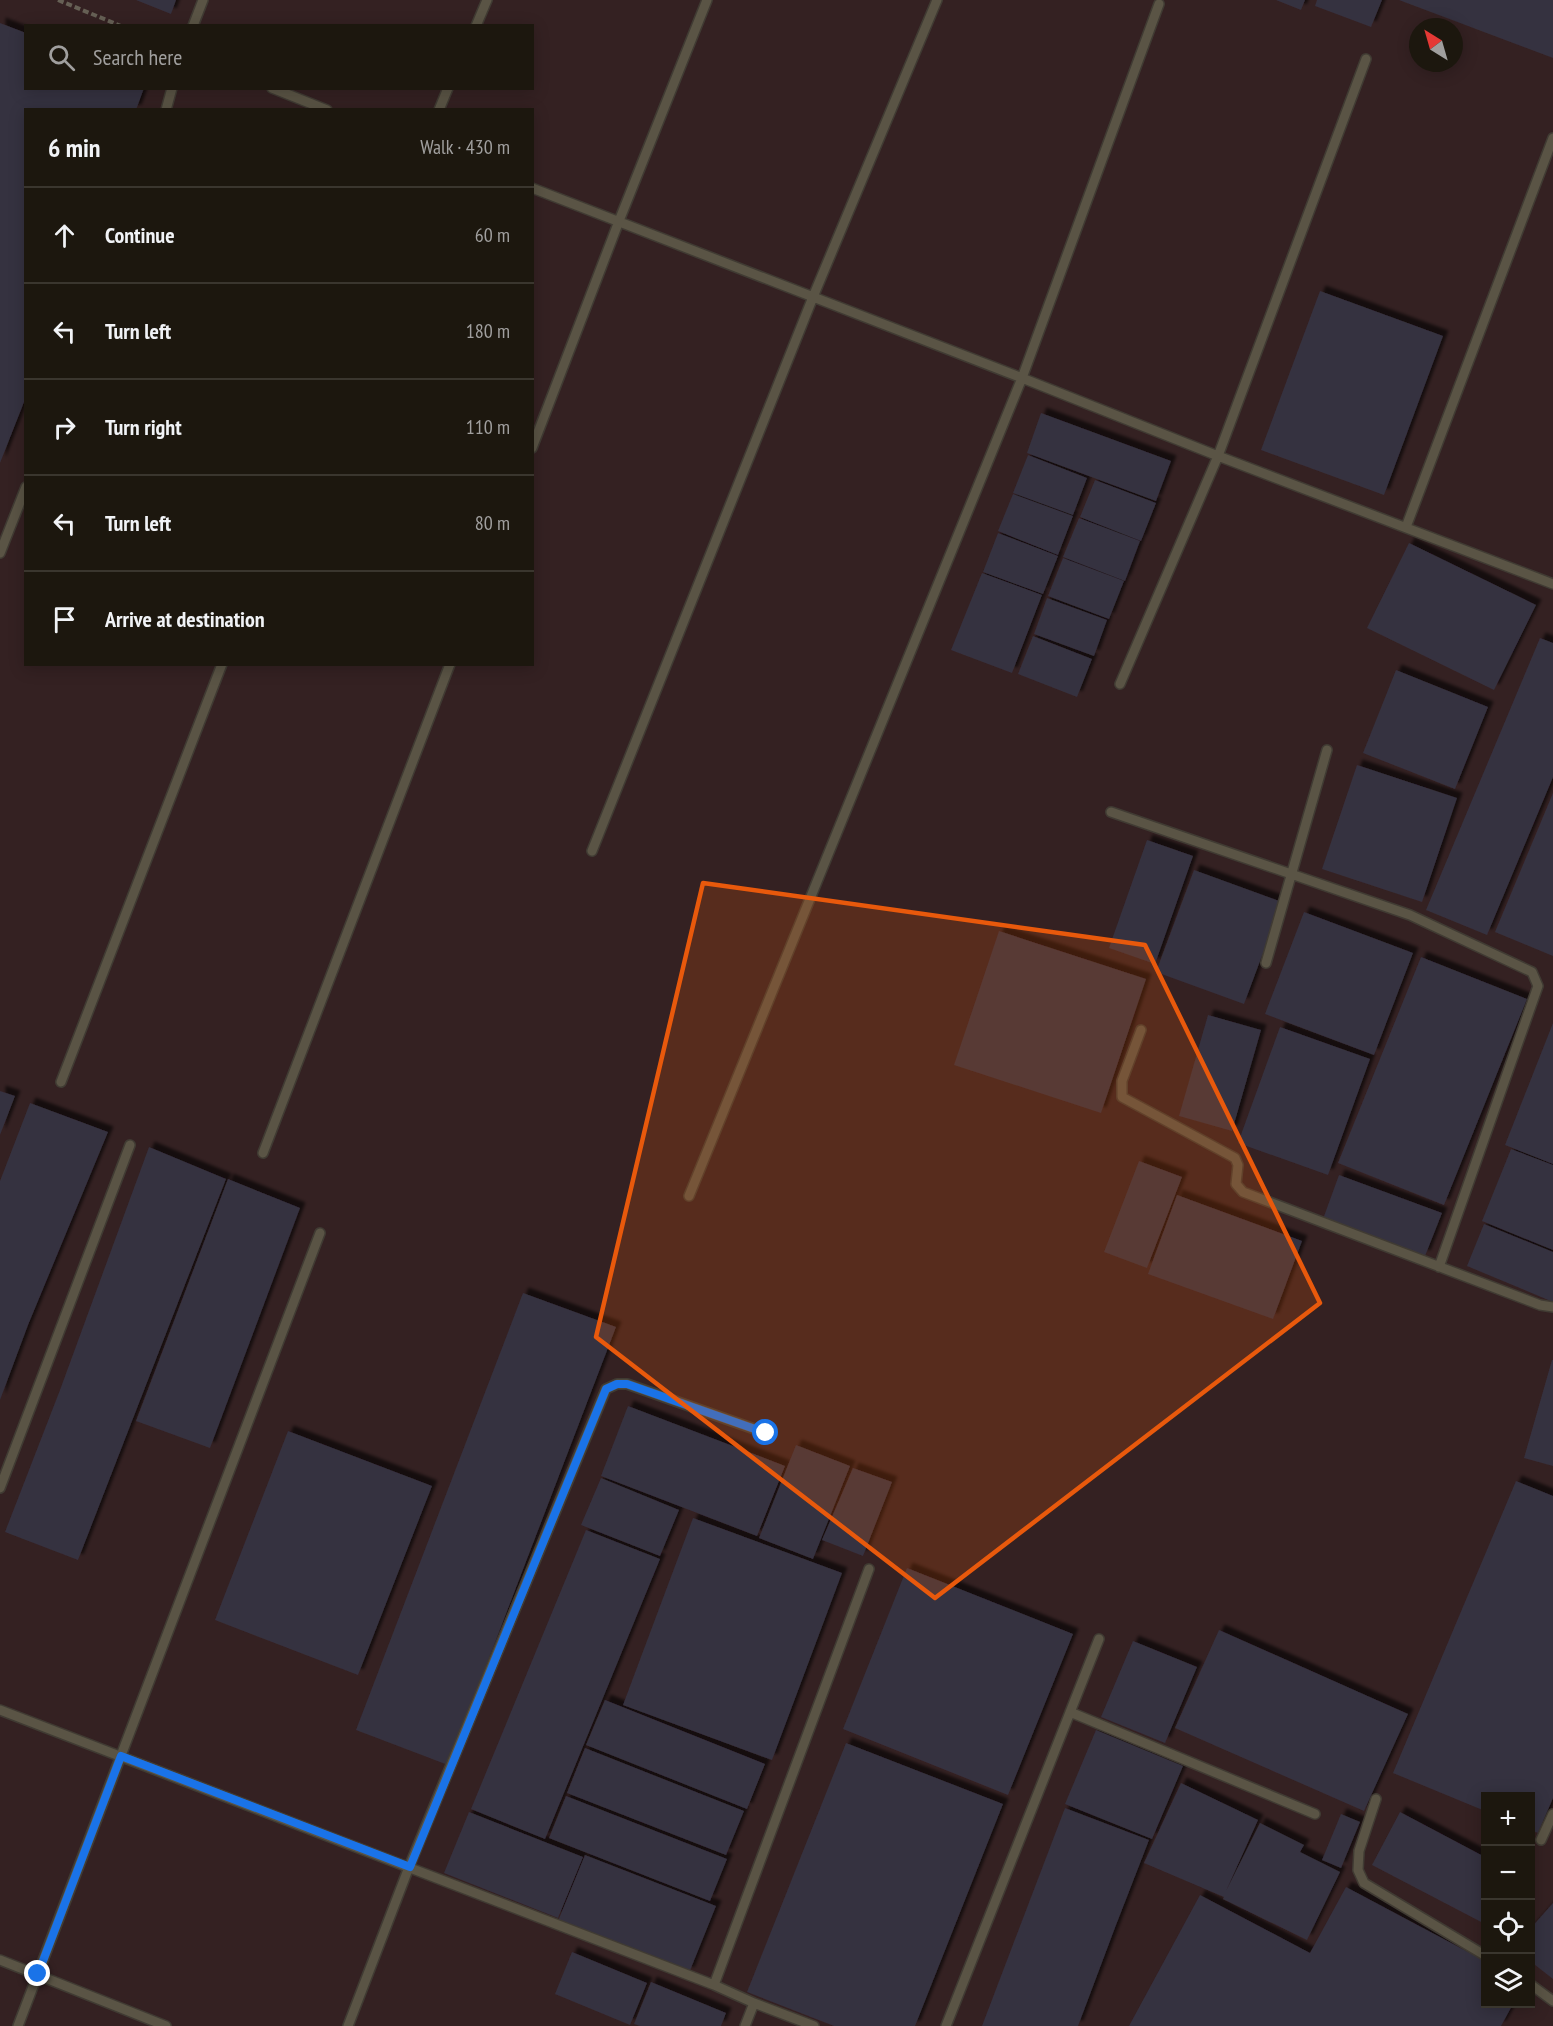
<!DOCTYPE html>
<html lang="en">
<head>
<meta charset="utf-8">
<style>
	body { margin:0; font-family:"PT Sans Narrow",sans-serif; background:#252017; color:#f1f3f6 }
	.controls { position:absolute; right:18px; bottom:18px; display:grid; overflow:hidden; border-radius:0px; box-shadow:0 3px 15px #0003 }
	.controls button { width:54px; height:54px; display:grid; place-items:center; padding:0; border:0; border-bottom:2px solid #3a362e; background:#1c170e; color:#f1f3f6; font:30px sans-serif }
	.compass { position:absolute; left:1409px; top:18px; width:54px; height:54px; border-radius:50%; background:#1c170e; box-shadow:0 3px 15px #0003; rotate:323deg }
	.stop { position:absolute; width:18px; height:18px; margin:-14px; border:4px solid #1a73e8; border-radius:50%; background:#fff }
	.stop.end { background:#1a73e8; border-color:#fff; box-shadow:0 2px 6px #0008 }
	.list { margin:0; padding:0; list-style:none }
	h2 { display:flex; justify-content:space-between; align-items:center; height:78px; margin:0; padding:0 24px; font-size:26px }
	h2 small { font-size:20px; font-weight:400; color:#a09f9e }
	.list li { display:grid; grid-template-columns:39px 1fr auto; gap:18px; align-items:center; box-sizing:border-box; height:96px; padding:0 24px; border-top:2px solid #3a362e }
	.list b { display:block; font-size:22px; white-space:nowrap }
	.list em { font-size:20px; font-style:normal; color:#a09f9e }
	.icon { flex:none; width:33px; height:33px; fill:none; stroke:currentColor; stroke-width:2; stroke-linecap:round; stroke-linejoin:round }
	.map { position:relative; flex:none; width:1553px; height:2026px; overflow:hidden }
	.search { position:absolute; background:#1c170e; box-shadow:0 3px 15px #0003; left:24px; top:24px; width:510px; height:66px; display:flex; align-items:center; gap:15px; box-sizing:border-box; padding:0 21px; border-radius:0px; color:#a09f9e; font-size:22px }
	.panel { position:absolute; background:#1c170e; box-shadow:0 3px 15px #0003; left:24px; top:108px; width:510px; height:558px; border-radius:0px }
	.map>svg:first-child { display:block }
</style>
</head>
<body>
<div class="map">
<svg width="1553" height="2026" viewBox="0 0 1553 2026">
	<defs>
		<filter id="shadow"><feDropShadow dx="5.5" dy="-5.5" stdDeviation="1.5" flood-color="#0009"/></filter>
	</defs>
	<rect width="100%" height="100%" fill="#251f12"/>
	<path fill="#342122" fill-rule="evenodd" d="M0,0H1553V2026H0ZM26,26H532V88H26ZM1418,27H1454V63H1418ZM26,110H532V664H26ZM1486,1796H1530V2004H1486Z"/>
	<path fill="#36313f" filter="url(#shadow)" d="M136,0H176L171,14Z
		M1276,0H1305L1301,10Z
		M1317,0H1382L1371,27L1315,6Z
		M1399,0H1553V58Z
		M0,23L26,33V88H144L136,110H26V397L0,463Z
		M1320,291L1443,336L1384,495L1261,450Z
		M1041,413L1171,461L1156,501L1027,453Z
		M1028,455L1087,478L1073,515L1013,493Z
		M1095,480L1156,503L1141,541L1080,517Z
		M1013,494L1073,516L1058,555L998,531Z
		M1079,518L1140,541L1125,581L1063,557Z
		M998,533L1058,556L1043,594L983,572Z
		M1409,543L1536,605L1494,690L1367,628Z
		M1063,558L1124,581L1109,619L1048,596Z
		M982,573L1042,595L1012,673L951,650Z
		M1047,598L1107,620L1094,656L1034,634Z
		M1033,636L1092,659L1077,697L1018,674Z
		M1540,638L1553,643V777L1487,935L1426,910Z
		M1396,670L1488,707L1455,789L1363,753Z
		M1357,765L1457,798L1422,902L1322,869Z
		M1553,793V956L1495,932Z
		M1147,840L1193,856L1155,964L1109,948Z
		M1194,870L1282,902L1244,1004L1156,972Z
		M1304,912L1413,953L1374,1055L1265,1014Z
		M999,931L1146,979L1101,1113L954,1065Z
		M1421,957L1527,999L1444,1205L1338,1163Z
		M1208,1015L1261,1030L1232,1131L1179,1116Z
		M1553,1023V1164L1505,1145Z
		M1280,1027L1370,1059L1328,1175L1238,1143Z
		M0,1091L15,1096L0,1135Z
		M30,1103L108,1132L28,1325L0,1400V1181Z
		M149,1147L226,1179L78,1560L5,1532L60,1390Z
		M1511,1149L1553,1165V1250L1482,1221Z
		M1139,1161L1182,1177L1147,1268L1104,1252Z
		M1339,1175L1442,1213L1425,1256L1323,1219Z
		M228,1179L300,1208L210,1448L136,1421Z
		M1177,1195L1302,1241L1273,1319L1148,1274Z
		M1484,1224L1553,1252V1302L1467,1266Z
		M523,1293L616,1327L448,1765L356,1730Z
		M1552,1360H1553V1466L1524,1458Z
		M628,1406L785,1466L757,1536L601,1476Z
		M288,1431L432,1486L358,1675L215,1620Z
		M796,1445L850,1466L813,1559L759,1538Z
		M853,1468L892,1482L863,1556L822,1540Z
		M601,1478L679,1510L660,1556L581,1525Z
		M1516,1481L1553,1496V1798L1538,1833L1530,1830V1796H1486L1485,1811L1393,1773Z
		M693,1518L842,1573L772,1760L623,1705Z
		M586,1530L660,1559L545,1839L471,1809Z
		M907,1568L1073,1634L1008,1795L843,1729Z
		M1219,1630L1408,1714L1364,1811L1175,1728Z
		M1133,1641L1197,1667L1165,1743L1101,1717Z
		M605,1700L765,1764L747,1809L586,1745Z
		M1096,1730L1183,1766L1152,1839L1065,1804Z
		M846,1743L1003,1804L915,2026H834L747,1992Z
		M585,1748L744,1811L726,1855L567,1793Z
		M1181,1783L1258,1820L1226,1891L1260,1823L1304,1845L1300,1852L1340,1872L1307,1940L1223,1899L1224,1897L1144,1863Z
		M566,1796L727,1859L710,1901L549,1838Z
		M1065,1808L1149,1840L1116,1925L1078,2026H982Z
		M469,1812L583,1857L558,1918L444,1873Z
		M1400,1812L1485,1857V1924L1372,1865Z
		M1341,1814L1360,1822L1341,1868L1322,1860Z
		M585,1855L716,1906L689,1973L558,1921Z
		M1346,1887L1485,1961V2004H1513L1501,2026H1129L1200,1895L1310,1953Z
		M1553,1903V1979L1530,1961V1929Z
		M572,1952L647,1983L630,2025L555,1994Z
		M651,1982L726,2013L721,2026H640L634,2024Z"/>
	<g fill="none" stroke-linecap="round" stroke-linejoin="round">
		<defs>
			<path id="service" d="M193,26L203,0
				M476,26L487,0
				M272,88L327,110
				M166,110L172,88
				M439,110L448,88
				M532,188L1022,378L1218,456L1553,584
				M532,448L619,221L707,0
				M1406,527L1553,138
				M0,553L26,487
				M1120,684L1218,456L1366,59
				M1111,812L1410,915L1532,972L1538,986L1439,1267
				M592,851L813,297L937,0
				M1266,963L1327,750
				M1141,1030L1122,1081V1097L1235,1158L1238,1165L1236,1184L1243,1192L1540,1305L1553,1307
				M61,1082L222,664
				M263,1153L450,664
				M689,1196L1022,378L1159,4
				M0,1488L130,1145
				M0,1710L714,1985L754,2003L814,2026
				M1070,1712L1315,1814
				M1376,1799L1359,1851L1358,1870L1364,1883L1486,1956
				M1541,1840L1553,1814
				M0,1960L166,2026
				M1530,1984L1553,2001
				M714,1985L869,1569
				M18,2026L320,1233
				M348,2026L409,1867L606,1389L617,1384H627L766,1433
				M745,2026L754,2003
				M946,2026L1099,1639"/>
		</defs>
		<use href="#service" stroke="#403b33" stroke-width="12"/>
		<path stroke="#666055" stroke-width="4" stroke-dasharray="6 3" stroke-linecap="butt" d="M58,0L121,26"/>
		<use href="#service" stroke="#5a5445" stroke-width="9"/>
	</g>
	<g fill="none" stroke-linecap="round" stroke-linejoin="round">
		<path stroke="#1a73e8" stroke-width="8" d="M38,1974L121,1756L410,1867L606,1389L617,1384H627L766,1433"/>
	</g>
	<path fill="#e8590c" fill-opacity="0.2" stroke="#e8590c" stroke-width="4.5" stroke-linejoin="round" d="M703,883L1145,945L1320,1303L935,1598L596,1337Z"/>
</svg>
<div class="controls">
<button>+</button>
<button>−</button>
<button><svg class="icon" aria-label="locate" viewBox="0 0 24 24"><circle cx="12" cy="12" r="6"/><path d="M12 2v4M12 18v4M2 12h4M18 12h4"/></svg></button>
<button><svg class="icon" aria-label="layers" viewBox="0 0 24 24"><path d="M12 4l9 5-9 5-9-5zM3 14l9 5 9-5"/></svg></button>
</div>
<svg class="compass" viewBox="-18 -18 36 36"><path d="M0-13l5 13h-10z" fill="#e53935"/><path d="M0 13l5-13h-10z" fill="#a09f9e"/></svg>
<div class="stop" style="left:766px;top:1433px"></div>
<div class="stop end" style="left:38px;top:1974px"></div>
<div class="search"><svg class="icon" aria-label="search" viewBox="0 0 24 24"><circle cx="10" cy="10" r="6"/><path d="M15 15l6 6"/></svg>Search here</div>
<section class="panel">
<h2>6 min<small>Walk · 430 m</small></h2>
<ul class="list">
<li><svg class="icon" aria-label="ahead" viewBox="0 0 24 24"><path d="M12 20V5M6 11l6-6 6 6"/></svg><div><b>Continue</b></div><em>60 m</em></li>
<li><svg class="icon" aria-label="left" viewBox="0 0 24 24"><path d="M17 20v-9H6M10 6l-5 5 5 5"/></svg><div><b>Turn left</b></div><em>180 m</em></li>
<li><svg class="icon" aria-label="right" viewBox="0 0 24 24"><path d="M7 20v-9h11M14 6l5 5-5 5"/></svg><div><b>Turn right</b></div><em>110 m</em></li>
<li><svg class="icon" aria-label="left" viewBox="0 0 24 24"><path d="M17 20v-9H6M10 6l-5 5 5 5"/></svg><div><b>Turn left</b></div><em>80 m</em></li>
<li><svg class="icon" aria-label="arrive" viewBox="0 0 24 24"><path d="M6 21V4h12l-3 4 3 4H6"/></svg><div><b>Arrive at destination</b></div></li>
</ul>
</section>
</div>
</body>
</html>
